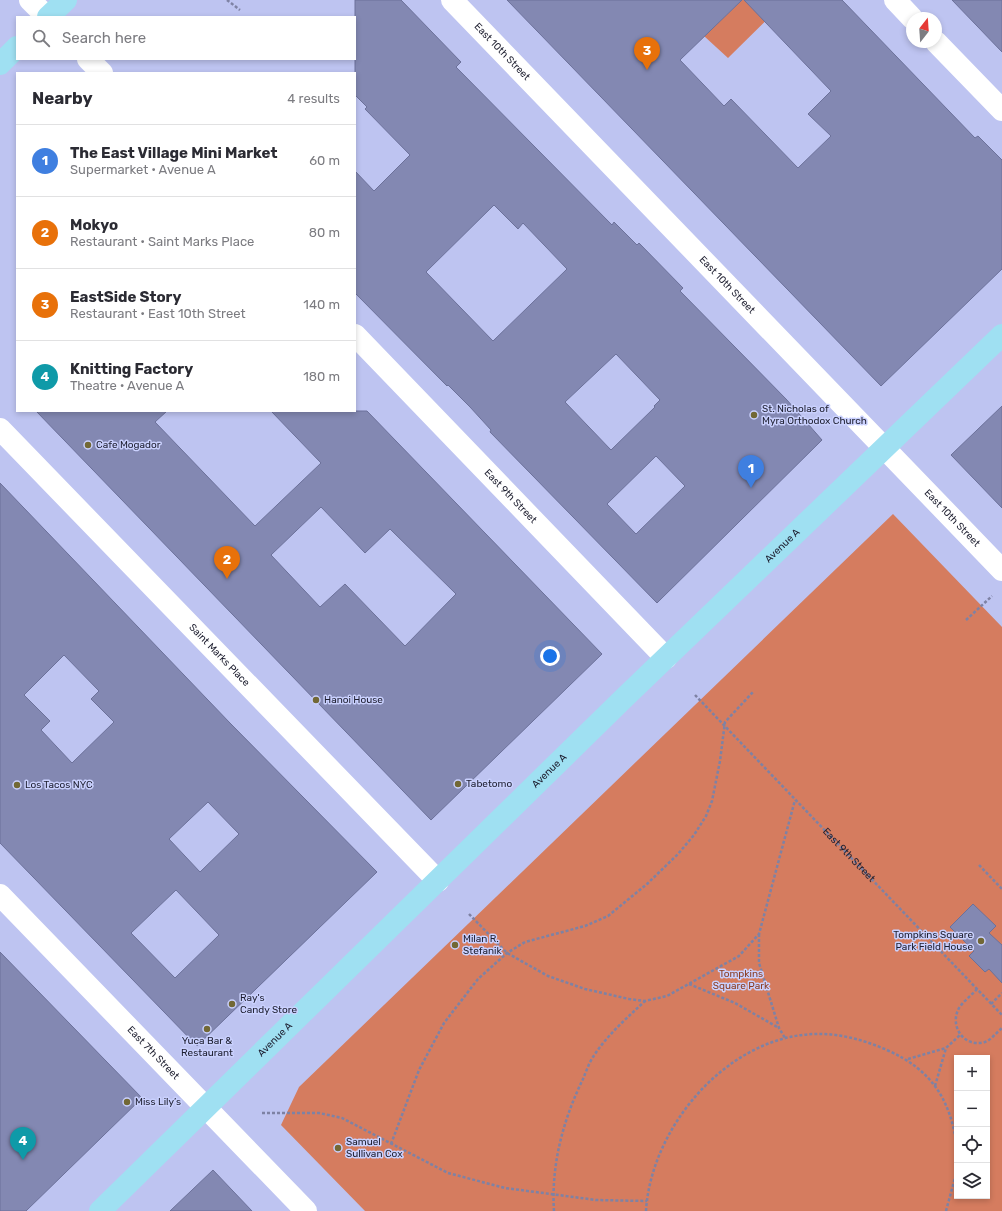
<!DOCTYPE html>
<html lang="en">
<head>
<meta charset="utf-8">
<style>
	body { margin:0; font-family:Rubik,sans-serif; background:#f2f2f3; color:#2b2b33 }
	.controls { position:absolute; right:12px; bottom:12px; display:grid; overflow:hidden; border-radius:0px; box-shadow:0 2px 6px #0003 }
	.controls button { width:36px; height:36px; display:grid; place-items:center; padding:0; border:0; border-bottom:1px solid #e1e1e2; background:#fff; color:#2b2b33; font:20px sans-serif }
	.compass { position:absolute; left:906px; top:12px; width:36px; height:36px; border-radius:50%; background:#fff; box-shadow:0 2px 6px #0003; rotate:17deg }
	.you { position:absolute; left:550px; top:656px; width:14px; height:14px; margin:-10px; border:3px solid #fff; border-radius:50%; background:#1a73e8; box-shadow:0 0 0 6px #1a73e833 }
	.badge { display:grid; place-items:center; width:26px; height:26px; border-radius:50%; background:#726835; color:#fff; font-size:13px; font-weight:700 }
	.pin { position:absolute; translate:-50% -33px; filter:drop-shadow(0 1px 2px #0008) }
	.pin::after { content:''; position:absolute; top:21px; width:14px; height:12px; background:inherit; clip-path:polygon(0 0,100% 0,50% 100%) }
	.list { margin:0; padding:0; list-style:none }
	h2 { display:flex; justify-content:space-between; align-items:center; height:52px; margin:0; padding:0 16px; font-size:17px }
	h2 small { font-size:13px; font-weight:400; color:#7c7c81 }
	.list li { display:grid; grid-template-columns:26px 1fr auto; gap:12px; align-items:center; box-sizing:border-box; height:72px; padding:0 16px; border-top:1px solid #e1e1e2 }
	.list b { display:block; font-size:15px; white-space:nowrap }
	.list p { margin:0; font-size:13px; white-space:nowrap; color:#7c7c81 }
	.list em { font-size:13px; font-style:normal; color:#7c7c81 }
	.icon { flex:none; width:22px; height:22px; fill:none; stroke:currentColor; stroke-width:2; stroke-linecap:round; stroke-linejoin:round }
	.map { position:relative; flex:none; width:1002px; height:1211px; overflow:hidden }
	.search { position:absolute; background:#fff; box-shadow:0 2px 6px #0003; left:16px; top:16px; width:340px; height:44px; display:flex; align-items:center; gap:10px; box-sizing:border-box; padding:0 14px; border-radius:0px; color:#7c7c81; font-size:15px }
	.panel { position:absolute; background:#fff; box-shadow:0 2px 6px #0003; left:16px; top:72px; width:340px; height:340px; border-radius:0px }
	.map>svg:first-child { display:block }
</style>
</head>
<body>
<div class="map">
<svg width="1002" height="1211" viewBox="0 0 1002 1211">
	<rect width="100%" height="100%" fill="#bec4f1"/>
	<path fill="#d57c5f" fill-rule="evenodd" d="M742,0H787L728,58L704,36Z
		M893,514L1002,627V1211H365L281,1125L299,1087ZM957,1058H987V1196H957Z"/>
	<path fill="#8388b2" stroke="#6c719a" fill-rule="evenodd" d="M355,0H401L461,62L456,67L612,225L614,222L637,245L639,243L683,288L680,291L787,400L822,440L657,603L490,432L491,430L470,407L448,385L447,386L355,293V171L374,191L410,155L365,109L367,107L355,95ZM494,205L518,229L523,223L567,269L493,341L426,272ZM616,354L660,400L654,406L655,407L611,450L565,402ZM656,456L685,486L636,534L607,504Z
		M507,0H742L680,60L724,106L731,99L798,168L831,136L808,114L831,91L744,0H842L975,138L978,136L1002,160V269L881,386Z
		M952,0H1002V52Z
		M1002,406V508L951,455Z
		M36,411H167L155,422L255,526L321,463L271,411H367L602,654L431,820ZM321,507L365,553L390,529L456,594L405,646L345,584L320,607L271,555Z
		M0,483L230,723L377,872L197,1046L0,843ZM64,655L99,691L91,699L114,722L72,763L41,730L50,721L24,695ZM208,802L239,834L200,872L169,839ZM176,890L219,935L175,978L131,933Z
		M973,904L996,926L989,933L1002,945V983L989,969L985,972L969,956L974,951L950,927Z
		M0,952L142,1098L26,1211H0Z
		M213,1170L252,1211H170Z"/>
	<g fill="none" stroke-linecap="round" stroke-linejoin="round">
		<g stroke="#7e82a4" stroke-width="2.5" stroke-dasharray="3 2" stroke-linecap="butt">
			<path d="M227,0L240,10"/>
			<path d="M966,620L992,596"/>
			<path id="s1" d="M695,695L1002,1015"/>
			<path d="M979,865L1002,889"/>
			<path d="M469,914L507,953L548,976L585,989L629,999L645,1001L667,996L739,956L759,934L795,800"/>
			<path d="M759,934V963L779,1028L785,1038"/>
			<path d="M689,984L735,1003L779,1028"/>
			<path d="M977,989C972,995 961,1003 958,1010C950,1028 965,1048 985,1042C991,1040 997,1032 1002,1028"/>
			<path d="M991,1004L1002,993"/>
			<path d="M908,1059L946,1048L960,1035"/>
			<path d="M935,1086L946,1048"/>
			<path d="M262,1113H319L342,1118L448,1173L505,1188L596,1200L647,1201"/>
			<path d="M391,1144L419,1070L444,1023L478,979L507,953L525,942L585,926L608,916L647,884L678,854L694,835L706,816L712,801L720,761L725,722L753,692"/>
			<path d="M554,1211C551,1165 563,1120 583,1079C586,1072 589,1063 593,1057C607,1035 627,1018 645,1001"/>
			<path d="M646,1211C651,1127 727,1037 814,1034C839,1033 864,1040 887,1050C932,1070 951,1100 957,1148"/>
			<path d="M946,1211L956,1174L957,1155"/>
		</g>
		<g stroke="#fff" stroke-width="22">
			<path d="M30,0L47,17"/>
			<path id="s2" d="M452,0L1002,570"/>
			<path d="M895,0L912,18"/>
			<path d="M936,42L1002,110"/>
			<path d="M88,59L102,73"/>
			<path id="s3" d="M355,335L666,658"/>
			<path id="s4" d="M0,429L438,881"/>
			<path id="s5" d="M0,895L306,1211"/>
		</g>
		<g stroke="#9fe0f2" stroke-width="22">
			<path d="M48,17L66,0"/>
			<path d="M0,64L17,47"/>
			<path id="s6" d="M100,1211L622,700L1002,335"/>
		</g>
	</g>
	<g fill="#726835" stroke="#cad1fe" stroke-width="1.5">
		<circle cx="754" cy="415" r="4"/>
		<circle cx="88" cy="445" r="4"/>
		<circle cx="316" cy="700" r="4"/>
		<circle cx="458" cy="784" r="4"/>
		<circle cx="17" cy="785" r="4"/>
		<circle cx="981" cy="941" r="4"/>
		<circle cx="455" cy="945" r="4"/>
		<circle cx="232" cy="1004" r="4"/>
		<circle cx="207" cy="1029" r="4"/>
		<circle cx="127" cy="1102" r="4"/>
		<circle cx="338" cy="1148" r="4"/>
	</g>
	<g text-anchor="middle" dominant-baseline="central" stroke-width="3" stroke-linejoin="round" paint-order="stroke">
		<g font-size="10" fill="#1d1e2f" stroke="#cad1fe">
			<text stroke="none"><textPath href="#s2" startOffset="72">East 10th Street</textPath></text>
			<text stroke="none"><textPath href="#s2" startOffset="396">East 10th Street</textPath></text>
			<text stroke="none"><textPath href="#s3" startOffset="224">East 9th Street</textPath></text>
			<text stroke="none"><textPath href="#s2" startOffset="720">East 10th Street</textPath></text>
			<text stroke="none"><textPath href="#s6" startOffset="953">Avenue A</textPath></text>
			<text stroke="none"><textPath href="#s4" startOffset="315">Saint Marks Place</textPath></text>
			<text stroke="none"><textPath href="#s6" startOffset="629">Avenue A</textPath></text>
			<text stroke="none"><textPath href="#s1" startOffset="222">East 9th Street</textPath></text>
			<text stroke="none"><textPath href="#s6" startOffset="245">Avenue A</textPath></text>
			<text stroke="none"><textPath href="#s5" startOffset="220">East 7th Street</textPath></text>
		</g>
		<g font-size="10" fill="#1d1e2f" stroke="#cad1fe" text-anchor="start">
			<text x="762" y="409">St. Nicholas of<tspan x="762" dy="12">Myra Orthodox Church</tspan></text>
			<text x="96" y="445">Cafe Mogador</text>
			<text x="324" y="700">Hanoi House</text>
			<text x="466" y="784">Tabetomo</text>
			<text x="25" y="785">Los Tacos NYC</text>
			<text x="973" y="935" text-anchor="end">Tompkins Square<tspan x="973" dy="12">Park Field House</tspan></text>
			<text x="463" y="939">Milan R.<tspan x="463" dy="12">Stefanik</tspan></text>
			<text x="240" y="998">Ray's<tspan x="240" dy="12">Candy Store</tspan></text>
			<text x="207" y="1041" text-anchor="middle">Yuca Bar &amp;<tspan x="207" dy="12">Restaurant</tspan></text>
			<text x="135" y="1102">Miss Lily’s</text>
			<text x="346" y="1142">Samuel<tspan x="346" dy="12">Sullivan Cox</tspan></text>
		</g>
		<g font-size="10" fill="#8b3b1f" stroke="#cad1fe">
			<text x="741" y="974">Tompkins<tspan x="741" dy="12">Square Park</tspan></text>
		</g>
	</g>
</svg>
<div class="controls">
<button>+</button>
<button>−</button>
<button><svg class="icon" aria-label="locate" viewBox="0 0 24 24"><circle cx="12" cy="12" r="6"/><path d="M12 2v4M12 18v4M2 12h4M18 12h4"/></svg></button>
<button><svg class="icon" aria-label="layers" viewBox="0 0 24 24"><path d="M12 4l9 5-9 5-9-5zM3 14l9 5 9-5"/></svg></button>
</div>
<svg class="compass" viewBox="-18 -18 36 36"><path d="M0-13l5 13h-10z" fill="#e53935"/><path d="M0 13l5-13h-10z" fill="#7c7c81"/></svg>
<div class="you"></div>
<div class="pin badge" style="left:751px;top:488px;background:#3f7fe0">1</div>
<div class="pin badge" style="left:227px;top:579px;background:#e8710a">2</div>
<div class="pin badge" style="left:647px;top:70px;background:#e8710a">3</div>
<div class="pin badge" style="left:23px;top:1160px;background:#0f9aa8">4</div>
<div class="search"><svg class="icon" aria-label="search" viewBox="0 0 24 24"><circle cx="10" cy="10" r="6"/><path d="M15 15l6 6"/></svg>Search here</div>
<section class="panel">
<h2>Nearby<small>4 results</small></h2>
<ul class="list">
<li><span class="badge" style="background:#3f7fe0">1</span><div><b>The East Village Mini Market</b><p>Supermarket · Avenue A</p></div><em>60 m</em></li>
<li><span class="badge" style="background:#e8710a">2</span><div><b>Mokyo</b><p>Restaurant · Saint Marks Place</p></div><em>80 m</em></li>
<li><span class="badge" style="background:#e8710a">3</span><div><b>EastSide Story</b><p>Restaurant · East 10th Street</p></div><em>140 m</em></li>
<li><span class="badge" style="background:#0f9aa8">4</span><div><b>Knitting Factory</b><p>Theatre · Avenue A</p></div><em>180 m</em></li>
</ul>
</section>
</div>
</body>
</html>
